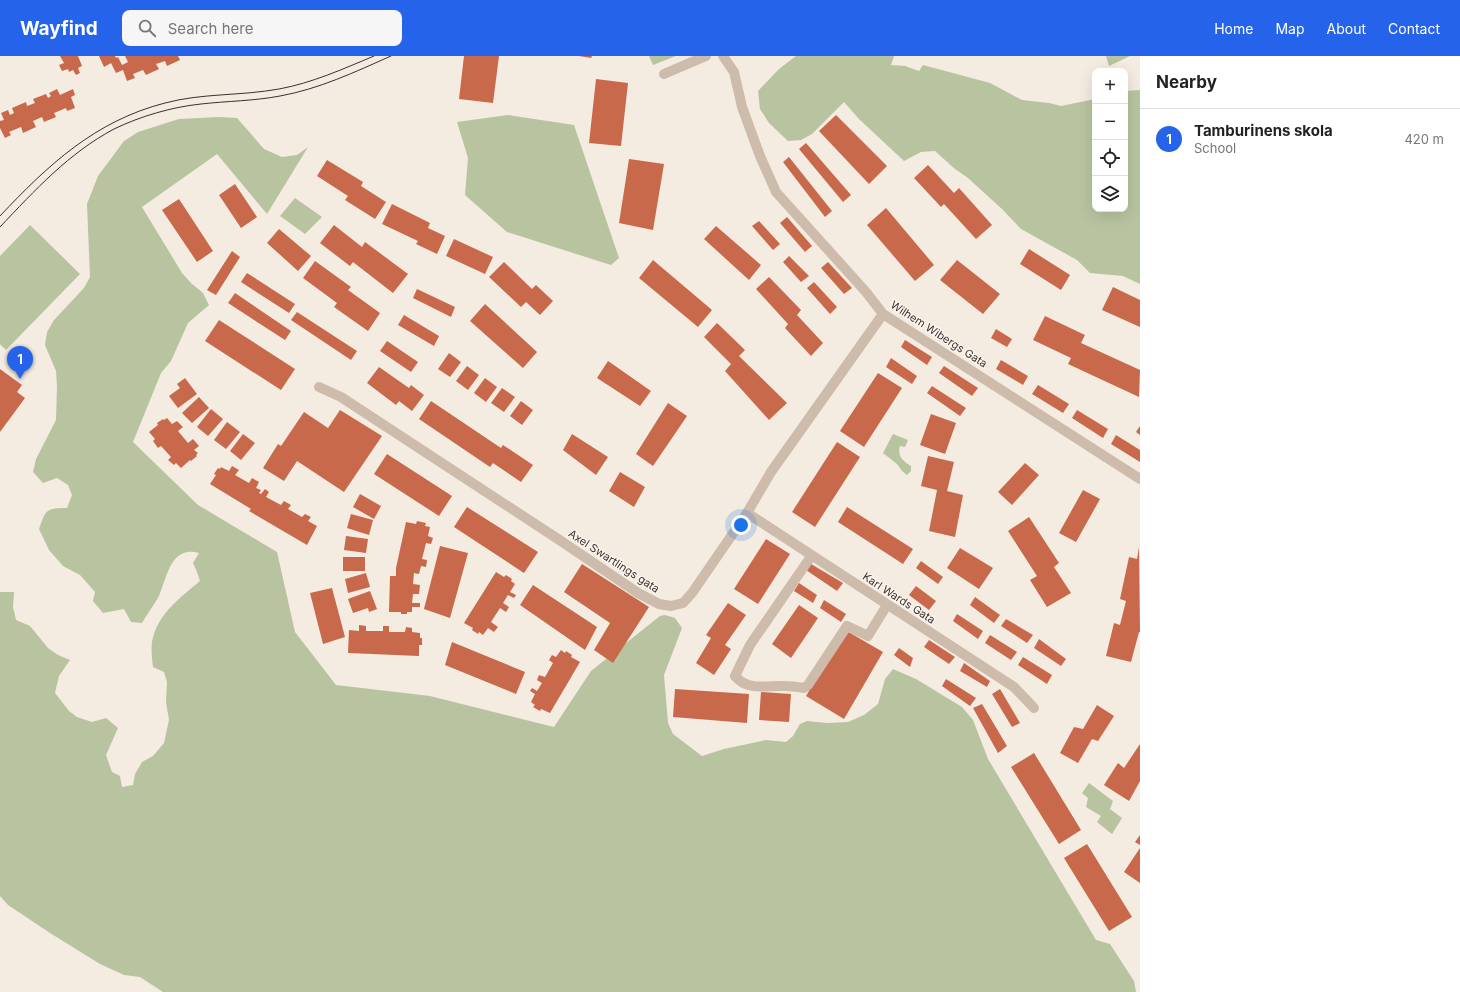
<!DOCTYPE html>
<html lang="en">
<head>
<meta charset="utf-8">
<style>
	body { margin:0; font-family:Inter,sans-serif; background:#f6f6f6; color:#222 }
	.controls { position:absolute; right:12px; top:12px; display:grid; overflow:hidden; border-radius:8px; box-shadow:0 4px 16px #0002 }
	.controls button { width:36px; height:36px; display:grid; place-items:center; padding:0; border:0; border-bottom:1px solid #e0e0e0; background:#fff; color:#222; font:20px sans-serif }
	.you { position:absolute; left:741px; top:469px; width:14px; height:14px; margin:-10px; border:3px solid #fff; border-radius:50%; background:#1a73e8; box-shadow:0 0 0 6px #1a73e833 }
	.badge { display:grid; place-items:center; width:26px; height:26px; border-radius:50%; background:#2563eb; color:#fff; font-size:13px; font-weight:700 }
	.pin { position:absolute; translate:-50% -33px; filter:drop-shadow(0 1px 2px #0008) }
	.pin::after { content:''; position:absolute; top:21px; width:14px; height:12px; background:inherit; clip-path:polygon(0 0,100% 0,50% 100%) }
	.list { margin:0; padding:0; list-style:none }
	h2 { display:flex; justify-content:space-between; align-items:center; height:52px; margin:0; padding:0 16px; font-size:17px }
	h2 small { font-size:13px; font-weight:400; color:#767676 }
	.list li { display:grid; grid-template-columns:26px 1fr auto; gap:12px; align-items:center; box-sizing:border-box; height:60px; padding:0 16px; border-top:1px solid #e0e0e0 }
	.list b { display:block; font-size:15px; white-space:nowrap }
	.list p { margin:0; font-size:13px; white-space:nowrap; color:#767676 }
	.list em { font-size:13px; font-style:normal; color:#767676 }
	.icon { flex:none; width:22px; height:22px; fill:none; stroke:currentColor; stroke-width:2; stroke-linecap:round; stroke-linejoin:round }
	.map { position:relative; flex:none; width:1140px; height:936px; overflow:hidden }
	header { display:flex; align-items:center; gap:24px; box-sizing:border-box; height:56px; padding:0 20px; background:#2563eb; color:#fff }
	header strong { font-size:19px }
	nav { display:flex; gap:22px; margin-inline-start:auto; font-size:14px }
	.search { width:280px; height:36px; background:#f6f6f6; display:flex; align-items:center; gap:10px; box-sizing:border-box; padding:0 14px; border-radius:8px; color:#767676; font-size:15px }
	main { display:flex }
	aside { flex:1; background:#fff }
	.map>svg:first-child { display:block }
</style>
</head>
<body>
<header>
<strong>Wayfind</strong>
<div class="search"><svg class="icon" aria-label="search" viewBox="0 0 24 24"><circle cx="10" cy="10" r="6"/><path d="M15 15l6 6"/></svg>Search here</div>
<nav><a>Home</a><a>Map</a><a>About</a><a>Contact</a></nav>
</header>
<main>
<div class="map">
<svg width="1140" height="936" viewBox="0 0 1140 936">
	<rect width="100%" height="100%" fill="#f4ebe1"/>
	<path fill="#b8c4a0" d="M649,0H676L653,9Z
		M796,0H894L891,9L905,10L919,15L923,9L990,27L1022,44L1049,47L1061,50L1095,43V153H1125V35L1140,34V228L1123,220L1090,217L1077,204L1021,173L1002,153L968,122L955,113L935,95L921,96L904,105L859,63L844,46L812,78L801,84L788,85L769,67L760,53L758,35L779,13Z
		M1106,0H1130L1109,10Z
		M508,59L574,69L619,202L611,209L507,176L465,139L468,102L457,66Z
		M219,61L237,62L264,93L282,101L297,99L308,91L267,158L217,98L142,151L182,217L191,227L203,237L209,249L188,267L171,305L161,317L133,386L198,449L277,496L295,576L336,629L430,640L554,671L591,615L660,560L665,559L675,562L682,572L664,619L668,667L673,678L702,700L724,693L766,684L786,686L793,680L800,668L807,665L827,667L848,666L864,659L878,648L885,623L893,613L916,623L962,651L973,664L988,703L1096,884L1110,888L1134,925L1136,936H163L140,921L124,919L100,908L50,877L8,849L0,840V536H14L13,551L16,564L30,570L48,592L58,599L70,604L59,620L55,637L69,655L77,661L92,666L106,662L118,672L106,699L112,716L120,720L122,731L133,729L135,718L142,706L153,700L164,687L169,664L166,646L167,626L164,616L153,611C152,603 151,594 152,586C157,558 180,542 200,525L197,516L193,507L199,497C171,489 167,521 159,540C154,549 147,558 142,567L131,566L124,553L103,557L93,545L95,536L80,519L63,510L49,494L39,473C46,454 45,452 67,452L72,439L68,429L57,422L43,427L33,416L36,403L56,364L57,330L56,315L45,289L47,276L54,264L84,232L90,221L87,148L98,120L124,85L138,76L179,63Z
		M295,142L322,161L305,178L280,160Z
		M30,169L80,218L6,294L0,288V200Z
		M893,378L908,384L905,391L900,390C897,400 903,405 911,410V415L907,419L902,415L897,408L883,397Z
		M1089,727L1113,745L1110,753L1122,762L1112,778L1097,766L1101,760L1086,751L1088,742L1082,737Z"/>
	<path fill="#c8694b" d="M60,0H78L82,10L78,12L80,17L76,19L73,14L69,16L68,13L62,15L59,9L64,7Z
		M99,0H115L116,2L118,1L122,9L128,6L125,0H178L180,4L167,10L165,5L156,8L159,13L146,19L143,14L133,18L135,22L127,25L123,14L116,17L111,7L104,11Z
		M464,0H499L493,47L459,43Z
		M579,0H592L591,2Z
		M596,23L628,27L621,90L589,87Z
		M57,33L60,39L73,33L75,39L71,41L75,52L67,55L66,52L54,57L56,61L44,66L42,61L33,65L36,71L23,77L21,71L9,76L11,79L5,82L0,72V65L4,64L1,57L8,54L10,59L14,57L12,52L26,46L27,50L35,47L33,43L46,38L48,42L51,40L49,37Z
		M836,59L887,110L869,128L819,75Z
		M806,87L851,139L843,146L799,93Z
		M789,101L832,155L825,161L783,106Z
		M629,103L664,108L653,174L619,167Z
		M327,104L363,126L361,130L386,146L375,163L345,144L348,140L317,120Z
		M928,109L954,137L959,132L992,169L976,183L944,148L941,151L914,122Z
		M235,128L257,161L241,172L219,139Z
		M179,143L213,195L197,206L162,154Z
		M392,148L430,167L428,172L445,180L437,198L416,188L418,185L382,168Z
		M886,152L934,209L915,225L867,169Z
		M787,161L812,190L805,196L780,167Z
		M759,165L780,188L773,194L752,170Z
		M334,169L362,191L365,186L408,218L393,237L353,206L350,210L320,187Z
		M716,170L761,209L749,224L704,183Z
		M279,173L311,200L298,215L267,187Z
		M454,183L493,201L485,218L446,200Z
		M1029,193L1070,219L1061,234L1020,208Z
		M232,195L240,201L216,239L207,234Z
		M789,200L809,220L801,226L783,206Z
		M653,204L712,254L698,271L639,222Z
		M957,204L1000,238L983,258L940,224Z
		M315,205L351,231L348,234L380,257L368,275L334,251L337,247L303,222Z
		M504,206L532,233L536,229L553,245L540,259L526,246L521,251L489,221Z
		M828,206L852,232L844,238L821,212Z
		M247,217L295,248L289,257L241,226Z
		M769,221L801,254L797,259L823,287L811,300L785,272L788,268L756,233Z
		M814,226L837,251L830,258L807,232Z
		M1113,231L1140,244V271L1102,254Z
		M417,233L455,251L451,261L413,242Z
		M235,237L291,275L285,284L228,247Z
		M485,248L537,296L523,312L470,265Z
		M297,256L357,295L351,304L291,264Z
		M404,259L439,280L434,290L398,269Z
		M1045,260L1085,279L1081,287L1140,314L1139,341L1068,308L1071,302L1033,284Z
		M219,264L295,313L281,334L205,285Z
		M717,267L745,294L739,300L787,347L769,364L725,315L731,308L704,281Z
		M996,273L1012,283L1007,291L991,282Z
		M905,284L932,301L927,309L901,291Z
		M387,285L418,306L411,316L380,295Z
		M449,297L461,306L450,321L438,313Z
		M891,302L917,320L912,328L886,311Z
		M1001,304L1028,320L1023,329L996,313Z
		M608,305L651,335L640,350L597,322Z
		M467,310L479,319L468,334L456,325Z
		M944,310L978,332L972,340L939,317Z
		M379,311L409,332L411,329L424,339L412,355L399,345L396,349L367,327Z
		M0,313L22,329L17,336L25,342L0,376Z
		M878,317L902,332L864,391L840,375Z
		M185,322L197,338L178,352L169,340L180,332L177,328Z
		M485,322L497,331L486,346L474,337Z
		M1038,329L1069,348L1063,357L1032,338Z
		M932,330L966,352L960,360L927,337Z
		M502,332L515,341L504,356L491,347Z
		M199,341L209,352L192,367L182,357Z
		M431,345L501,392L503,389L533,409L521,426L493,407L490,411L419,363Z
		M521,345L533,354L522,369L510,360Z
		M668,347L687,360L653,410L636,398Z
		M211,353L223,363L208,380L197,371Z
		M340,354L382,380L344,436L297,405L284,425L263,412L278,388L281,390L304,356L328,372Z
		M1077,354L1108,373L1103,382L1072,362Z
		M931,358L956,367L945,398L920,389Z
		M167,362L172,368L177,365L183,371L178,375L188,387L193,383L199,390L194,394L198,397L196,399L197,400L191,405L190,404L181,412L176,407L174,409L168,404L171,401L161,390L158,392L153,385L155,383L149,376L158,369L157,367L163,363L164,364Z
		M227,366L240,376L226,393L214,384Z
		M1140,370V379L1136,376Z
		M243,378L255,387L241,404L230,395Z
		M572,378L608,401L596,419L563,394Z
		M1116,379L1140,394V406L1111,388Z
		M837,386L860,401L815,471L792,456Z
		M387,398L452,440L439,460L374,418Z
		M928,400L954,406L947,435L963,439L955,481L929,475L937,434L921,430Z
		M1025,407L1039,419L1012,449L998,436Z
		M232,410L239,414L235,419L249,427L252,422L259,426L256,432L261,434L259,437L261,438L265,433L269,436L266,441L281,449L284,445L291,449L288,453L302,461L305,458L311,461L308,465L317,470L307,489L249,455L251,453L210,428L216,419L214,418L218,412L220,413L221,411L229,415Z
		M620,416L645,431L634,451L609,435Z
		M1083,434L1100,443L1076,486L1059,477Z
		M360,438L381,450L374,463L353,451Z
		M467,451L538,496L524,517L454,471Z
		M847,451L913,493L903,508L838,466Z
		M351,458L373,464L369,479L347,472Z
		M1029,461L1059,507L1054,511L1071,537L1047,551L1030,524L1037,520L1008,475Z
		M417,465L426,467L425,470L430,471L428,480L433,482L431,488L426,487L422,503L427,504L426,511L421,510L419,518L414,517L413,528L420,529L419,538H413L412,547H420V551H412V556H407V558H401V556H389L390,520H396V512L406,466L416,468Z
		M346,480L368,483L366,497L344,494Z
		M766,483L790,498L758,548L734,533Z
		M440,490L468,497L450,562L424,553Z
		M1139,491L1140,576H1139L1131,606L1106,600L1114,567L1120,569L1126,545L1120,543L1129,501L1137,503Z
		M960,492L993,512L979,533L947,512Z
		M343,501H365V515H343Z
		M921,505L943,521L938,528L916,512Z
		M582,508L649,551L613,607L594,594L610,567L564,536Z
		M811,508L843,527L837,535L806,514Z
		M496,516L504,521L506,519L512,523L511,525L515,528L510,536L516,539L514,542L508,539L503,547L509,551L506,556L500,552L491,566L498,571L494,576L488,572L483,579L479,576L478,578L472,574L473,572L464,567Z
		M366,517L370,531L348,537L345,523Z
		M799,527L817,539L813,547L794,535Z
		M533,529L597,571L585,594L520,549Z
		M916,530L936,545L929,554L909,539Z
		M332,532L345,581L323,588L310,537Z
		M370,535L377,553L369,556L368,552L353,557L348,543Z
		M975,541L1000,559L994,567L970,549Z
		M824,544L846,558L841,566L820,552Z
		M728,547L746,559L725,589L731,593L714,619L696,607L711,582L706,579Z
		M799,549L818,562L791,602L772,588Z
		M957,558L983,575L978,583L953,565Z
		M1006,563L1033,579L1027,587L1001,570Z
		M359,569L366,570V575H383V570H389V576H405L406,571L412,572V576L420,577V582H422V589H419V600L348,597L349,574L359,575Z
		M845,574L883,596L844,663L806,640Z
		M990,579L1017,596L1011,604L985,587Z
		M1039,583L1066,603L1061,610L1034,592Z
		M929,584L955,601L949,608L924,591Z
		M452,586L525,616L516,638L445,609Z
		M899,592L913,602L910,611L894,599Z
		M561,594L565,597L566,595L572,599L571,601L580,606L550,657L541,653L540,655L533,651L535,649L531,646L535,638L530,635L532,632L537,635L542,627L537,624L539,619L545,621L553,607L549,604L552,599L556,601Z
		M1023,601L1052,619L1047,628L1018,609Z
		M964,607L990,625L987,631L960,615Z
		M946,623L976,642L970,650L942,630Z
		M675,633L749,638L747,667L673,661Z
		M1000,633L1020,667L1012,671L992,638Z
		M761,636L791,638L789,666L759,664Z
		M982,648L1007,690L998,697L973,652Z
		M1097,649L1114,660L1098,685L1092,683L1078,707L1060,697L1074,671L1083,673Z
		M1140,688V725L1129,745L1104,729L1118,707L1124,712Z
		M1034,697L1081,774L1059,788L1011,711Z
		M1140,779V789L1135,786Z
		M1087,788L1132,861L1109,875L1064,802Z
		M1140,792V827L1124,816Z"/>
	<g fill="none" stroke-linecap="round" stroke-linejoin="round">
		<path stroke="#cdbbac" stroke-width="10" d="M723,0L734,16L742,51L760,100L776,136L866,236L883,258L1140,423
			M664,18L706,0
			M319,331L341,341L561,485L638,537L659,548L671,550L683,547L692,537L747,457L771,416L883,258
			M747,457L1014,631L1034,652
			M812,499L750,589L735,620C748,636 768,629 785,630C792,630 798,631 804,632L808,629L847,570L868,580L887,549"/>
		<path stroke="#3b302b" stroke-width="1" d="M0,160C48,109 95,65 165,47C202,37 241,40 279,33C312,27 343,13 374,0
			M0,171C35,134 69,97 114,73C141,60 172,51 201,48C227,45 254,45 280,40C319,33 355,16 391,0"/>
	</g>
	<g text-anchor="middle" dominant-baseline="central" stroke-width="3" stroke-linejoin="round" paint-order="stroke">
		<g font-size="11" fill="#3b302b" stroke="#fbf5ee">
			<text transform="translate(939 278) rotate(33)">Wilhem Wibergs Gata</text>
			<text transform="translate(614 505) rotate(33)">Axel Swartlings gata</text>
			<text transform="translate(899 542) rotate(33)">Karl Wards Gata</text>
		</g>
	</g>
</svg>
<div class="controls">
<button>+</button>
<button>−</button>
<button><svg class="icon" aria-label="locate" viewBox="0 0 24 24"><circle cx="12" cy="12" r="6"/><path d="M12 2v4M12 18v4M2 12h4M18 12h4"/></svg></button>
<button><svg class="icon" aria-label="layers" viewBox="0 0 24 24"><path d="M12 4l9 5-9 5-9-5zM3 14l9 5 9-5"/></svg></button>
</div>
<div class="you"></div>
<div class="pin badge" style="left:20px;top:323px">1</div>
</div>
<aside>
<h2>Nearby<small></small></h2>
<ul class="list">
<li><span class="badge">1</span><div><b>Tamburinens skola</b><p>School</p></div><em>420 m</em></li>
</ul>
</aside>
</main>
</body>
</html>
